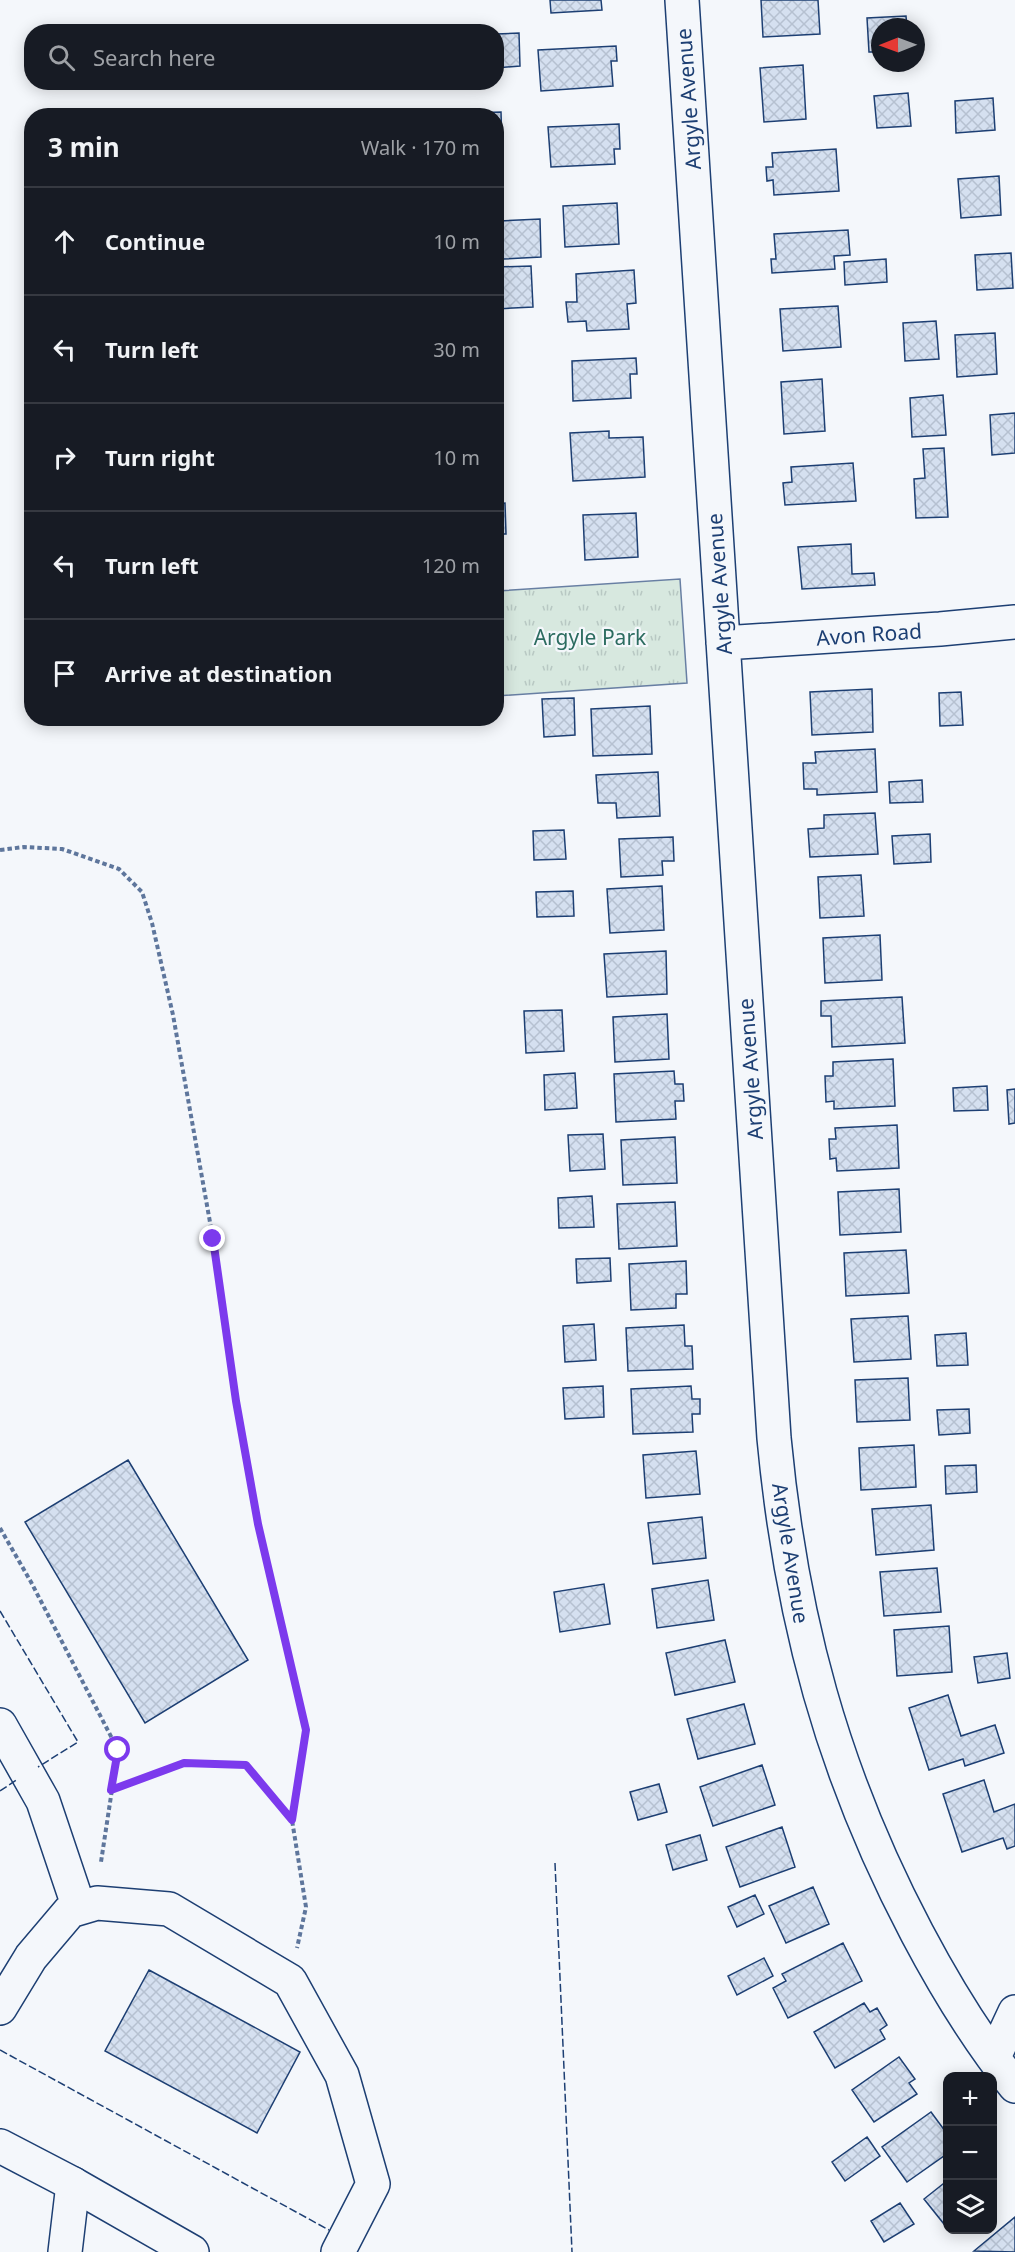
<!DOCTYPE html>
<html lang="en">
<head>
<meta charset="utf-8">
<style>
	body { margin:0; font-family:"Noto Sans",sans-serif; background:#20242c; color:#f1f3f6 }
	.controls { position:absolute; right:18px; bottom:18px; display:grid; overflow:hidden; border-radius:12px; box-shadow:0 3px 15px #0003 }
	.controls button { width:54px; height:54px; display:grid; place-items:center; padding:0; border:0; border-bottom:2px solid #363941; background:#171b24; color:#f1f3f6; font:30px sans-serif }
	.compass { position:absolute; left:871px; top:18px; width:54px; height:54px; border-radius:50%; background:#171b24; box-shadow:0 3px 15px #0003; rotate:269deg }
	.stop { position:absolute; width:18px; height:18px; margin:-14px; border:4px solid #7c3aed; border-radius:50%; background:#fff }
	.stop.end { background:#7c3aed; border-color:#fff; box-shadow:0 2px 6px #0008 }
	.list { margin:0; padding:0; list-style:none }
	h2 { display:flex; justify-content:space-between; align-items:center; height:78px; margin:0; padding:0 24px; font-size:26px }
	h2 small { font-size:20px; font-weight:400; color:#9ea1a6 }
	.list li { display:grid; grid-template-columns:39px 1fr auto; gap:18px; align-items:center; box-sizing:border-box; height:108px; padding:0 24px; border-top:2px solid #363941 }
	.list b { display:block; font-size:22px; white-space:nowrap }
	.list em { font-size:20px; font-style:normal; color:#9ea1a6 }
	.icon { flex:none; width:33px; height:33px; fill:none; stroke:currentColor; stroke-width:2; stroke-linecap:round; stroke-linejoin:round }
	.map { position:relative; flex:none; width:1015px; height:2252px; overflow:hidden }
	.search { position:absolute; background:#171b24; box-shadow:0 3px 15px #0003; left:24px; top:24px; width:480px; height:66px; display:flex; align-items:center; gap:15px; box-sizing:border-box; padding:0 21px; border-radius:24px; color:#9ea1a6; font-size:22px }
	.panel { position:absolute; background:#171b24; box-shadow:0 3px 15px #0003; left:24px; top:108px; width:480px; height:618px; border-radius:24px }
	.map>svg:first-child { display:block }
</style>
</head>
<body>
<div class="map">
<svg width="1015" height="2252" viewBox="0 0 1015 2252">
	<defs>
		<pattern id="grass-tufts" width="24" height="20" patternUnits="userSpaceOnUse" patternTransform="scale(1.5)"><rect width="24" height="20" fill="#d7e8df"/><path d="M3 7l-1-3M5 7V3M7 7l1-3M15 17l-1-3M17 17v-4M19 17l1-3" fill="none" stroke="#b8c8c3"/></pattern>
		<pattern id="building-cross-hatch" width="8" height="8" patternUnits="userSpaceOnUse" patternTransform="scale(1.5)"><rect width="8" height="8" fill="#d5e0f0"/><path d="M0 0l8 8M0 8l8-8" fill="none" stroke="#b6c1d1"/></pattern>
	</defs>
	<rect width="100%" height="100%" fill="#f4f7fb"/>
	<path fill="url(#grass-tufts)" stroke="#687fa3" stroke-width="1.5" d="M680,579L687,683L497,696V591Z"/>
	<path fill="url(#building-cross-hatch)" stroke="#1d3f73" stroke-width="1.5" d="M550,0H601L602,10L551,13Z
		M761,0H818L820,34L763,37Z
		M906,16L907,27H880V52H869L867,18Z
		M519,33L520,66L496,68V34Z
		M616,46L617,61H611L613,86L541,91L538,50Z
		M803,65L806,119L764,122L760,68Z
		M908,93L911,126L877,128L874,96Z
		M993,98L995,130L956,133L955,101Z
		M501,112L502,146L496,147V116H472V113Z
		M619,124L620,149H614L615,164L551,167L548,127Z
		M836,149L839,191L774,195L773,180L767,181L766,167H773L772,153Z
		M999,176L1001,215L961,218L958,179Z
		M617,203L619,244L565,247L563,206Z
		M540,219L541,257L503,259L500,221Z
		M848,230L850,255L834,256L835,269L772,273L771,259H776L774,234Z
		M1011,253L1013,288L977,290L975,255Z
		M886,259L887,282L845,285L844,262Z
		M531,266L533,307L496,309V267Z
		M634,270L636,303L627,304L629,329L587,331L586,321L568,322L566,302H577L576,274Z
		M838,306L841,347L783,351L780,309Z
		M936,321L939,359L905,361L903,323Z
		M995,333L997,374L957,377L955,335Z
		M636,358L637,374H630L631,398L573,401L572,361Z
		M822,379L825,431L784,434L781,382Z
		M943,395L946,435L912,437L910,398Z
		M1015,413V453L992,455L990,415Z
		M609,431V438L643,437L645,477L573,481L570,433Z
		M944,448L948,517L916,518L914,479L925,478L923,449Z
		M853,463L856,501L785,505L783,483L792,482L791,467Z
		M505,503L506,534H496V504Z
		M636,513L638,557L585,560L583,515Z
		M851,544L852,574L874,573L875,585L802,589L798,547Z
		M872,689L873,732L812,735L810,692Z
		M961,692L963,725L940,726L939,693Z
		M574,698L575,735L544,737L542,699Z
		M650,706L652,754L593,756L591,709Z
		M875,749L877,792L817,795V789H804L803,763H816L815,752Z
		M658,772L660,816L617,818L616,803H598L596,775Z
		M922,780L923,802L890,803L889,782Z
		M875,813L878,854L810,857L808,829L824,828V815Z
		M564,830L566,859L534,860L533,831Z
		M930,834L931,862L894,864L892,836Z
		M673,837L674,861H662L663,875L621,877L619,839Z
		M861,875L864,916L820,918L818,877Z
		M662,886L664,930L610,933L607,889Z
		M573,891L574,916L537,917L536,892Z
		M880,935L882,980L825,983L823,938Z
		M666,951L667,994L607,997L604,954Z
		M902,997L905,1043L832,1047L831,1016H821V1001Z
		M562,1010L564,1051L526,1053L524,1011Z
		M667,1014L669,1059L615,1062L613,1017Z
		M893,1059L895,1106L834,1109V1101L826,1102L825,1076H833V1062Z
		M674,1071L675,1084H683L684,1101H675L676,1119L616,1122L614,1074Z
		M575,1073L577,1108L545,1110L544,1075Z
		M987,1086L988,1110L954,1111L953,1088Z
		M1015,1089V1123L1009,1124L1007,1090Z
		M897,1125L899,1168L837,1171L836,1158L830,1159L829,1139H836L835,1128Z
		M603,1134L605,1169L570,1171L568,1135Z
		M675,1137L677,1183L623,1185L621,1140Z
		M899,1189L901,1232L840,1235L838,1192Z
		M592,1196L594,1227L559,1228L558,1198Z
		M675,1202L677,1246L619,1249L617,1204Z
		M906,1250L909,1293L846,1296L844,1253Z
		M610,1258L611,1281L577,1283L576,1259Z
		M686,1261L687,1294H676V1308L631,1310L629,1264Z
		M908,1316L911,1359L854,1362L851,1319Z
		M594,1324L596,1360L565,1362L563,1326Z
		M684,1325L685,1346H692L693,1369L628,1371L626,1328Z
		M966,1333L968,1365L937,1366L935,1335Z
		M908,1378L910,1420L857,1422L855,1380Z
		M603,1386L604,1417L565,1419L563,1388Z
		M691,1386L692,1399H700V1414H692L693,1432L633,1434L631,1389Z
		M969,1409L970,1433L939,1435L937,1410Z
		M914,1445L916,1487L861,1490L859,1448Z
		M696,1451L700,1494L646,1498L643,1455Z
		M128,1460L248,1660L145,1723L25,1522Z
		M976,1465L977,1492L946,1494L945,1466Z
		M931,1505L934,1550L876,1555L872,1509Z
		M702,1517L706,1558L653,1564L648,1523Z
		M937,1568L941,1612L884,1616L880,1572Z
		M708,1580L714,1620L657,1628L652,1589Z
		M604,1584L610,1624L560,1632L554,1592Z
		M949,1626L952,1672L897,1676L894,1630Z
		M725,1640L735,1682L675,1695L666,1653Z
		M1007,1653L1010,1678L978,1683L974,1657Z
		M948,1695L961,1736L995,1725L1004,1753L965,1766L963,1759L929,1770L909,1708Z
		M744,1704L755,1744L698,1759L687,1719Z
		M762,1765L775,1805L713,1826L700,1787Z
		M984,1780L994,1812L1015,1804V1846L1007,1849L1003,1838L962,1852L943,1794Z
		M659,1784L667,1812L638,1820L630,1792Z
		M782,1827L795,1867L740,1887L726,1847Z
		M700,1835L707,1860L673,1870L666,1845Z
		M813,1887L829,1924L786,1943L769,1906Z
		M755,1895L764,1914L737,1927L728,1907Z
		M843,1943L862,1981L788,2018L773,1988L786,1981L782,1974Z
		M764,1958L773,1976L737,1995L728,1976Z
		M149,1970L300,2052L257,2133L105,2051Z
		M864,2003L870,2012L877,2008L887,2025L880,2030L885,2039L835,2068L814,2032Z
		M899,2057L915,2079L909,2083L917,2094L874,2122L852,2090Z
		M931,2112L948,2135V2153L907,2182L882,2147Z
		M867,2137L880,2156L845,2181L832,2162Z
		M948,2180V2229L924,2199Z
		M900,2203L914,2224L884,2242L871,2221Z
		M1015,2217V2252L974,2251Z"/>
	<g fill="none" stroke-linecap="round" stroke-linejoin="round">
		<defs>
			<path id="minor" d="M682,0L774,1438C791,1618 832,1772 917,1933C945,1986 977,2039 1015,2086
				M723,643L940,629L1015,622
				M0,1725L43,1801L79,1908
				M0,2008L31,1957L70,1911L97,1903L169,1909L290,1981L342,2075L373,2184L338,2252
				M994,2057L1015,2012
				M65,2252L73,2184"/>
			<path id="major" d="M0,2146L73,2184L192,2252"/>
		</defs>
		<use href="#minor" stroke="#1d3f73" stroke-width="36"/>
		<use href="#major" stroke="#1d3f73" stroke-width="36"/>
		<path stroke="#5e769c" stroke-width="4" stroke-dasharray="4.5 3" stroke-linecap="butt" d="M0,850L24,847L62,849L119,869L142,892L152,923L173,1015L213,1239L236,1401L258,1524L307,1730L292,1820L306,1907L297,1948
			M0,1528L31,1582L118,1750L101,1862
			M111,1790L184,1763L246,1765L292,1820"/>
		<use href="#minor" stroke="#f4f7fb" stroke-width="33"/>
		<use href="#major" stroke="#f4f7fb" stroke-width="33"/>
		<path stroke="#1d3f73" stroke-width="1.5" stroke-dasharray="8 3" stroke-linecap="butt" d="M0,1611L78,1742L38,1767
			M0,1791L18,1779
			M555,1863L572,2252
			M0,2050L329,2230"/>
	</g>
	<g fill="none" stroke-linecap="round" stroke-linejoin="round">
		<path stroke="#7c3aed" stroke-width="8" d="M118,1750L111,1790L184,1763L246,1765L292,1820L306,1730L258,1524L236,1401L213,1239"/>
	</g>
	<g text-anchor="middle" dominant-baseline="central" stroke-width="4.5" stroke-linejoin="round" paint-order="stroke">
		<g font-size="21" fill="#1d3f73" stroke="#f4f7fb">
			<text transform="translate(688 99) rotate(-94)">Argyle Avenue</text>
			<text transform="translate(719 584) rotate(-94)">Argyle Avenue</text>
			<text transform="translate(869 634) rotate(-4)">Avon Road</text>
			<text transform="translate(750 1069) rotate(-94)">Argyle Avenue</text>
			<text transform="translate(791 1553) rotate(81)">Argyle Avenue</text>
		</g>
		<g font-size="21" fill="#2c6c60" stroke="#f4f7fb">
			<text x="590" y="637">Argyle Park</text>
		</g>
	</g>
</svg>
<div class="controls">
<button>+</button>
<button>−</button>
<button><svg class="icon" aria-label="layers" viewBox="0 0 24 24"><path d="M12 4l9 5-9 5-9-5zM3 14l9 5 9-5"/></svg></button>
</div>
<svg class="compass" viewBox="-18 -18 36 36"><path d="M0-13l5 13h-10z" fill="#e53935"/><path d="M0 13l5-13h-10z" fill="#9ea1a6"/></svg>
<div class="stop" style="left:118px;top:1750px"></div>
<div class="stop end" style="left:213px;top:1239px"></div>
<div class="search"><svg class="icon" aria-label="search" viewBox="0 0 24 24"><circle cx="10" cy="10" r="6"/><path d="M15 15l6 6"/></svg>Search here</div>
<section class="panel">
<h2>3 min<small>Walk · 170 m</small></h2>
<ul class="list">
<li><svg class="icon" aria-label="ahead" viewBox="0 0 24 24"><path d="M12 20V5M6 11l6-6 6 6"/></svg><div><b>Continue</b></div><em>10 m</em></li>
<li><svg class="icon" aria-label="left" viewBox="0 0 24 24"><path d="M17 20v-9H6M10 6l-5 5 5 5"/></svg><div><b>Turn left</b></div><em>30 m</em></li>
<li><svg class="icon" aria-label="right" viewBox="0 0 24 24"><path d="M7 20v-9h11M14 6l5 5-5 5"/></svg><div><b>Turn right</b></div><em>10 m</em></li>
<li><svg class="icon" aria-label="left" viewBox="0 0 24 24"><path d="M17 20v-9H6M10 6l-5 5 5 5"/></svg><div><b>Turn left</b></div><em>120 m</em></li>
<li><svg class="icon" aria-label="arrive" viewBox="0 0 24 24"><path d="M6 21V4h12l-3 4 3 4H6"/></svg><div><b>Arrive at destination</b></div></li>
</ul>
</section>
</div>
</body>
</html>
